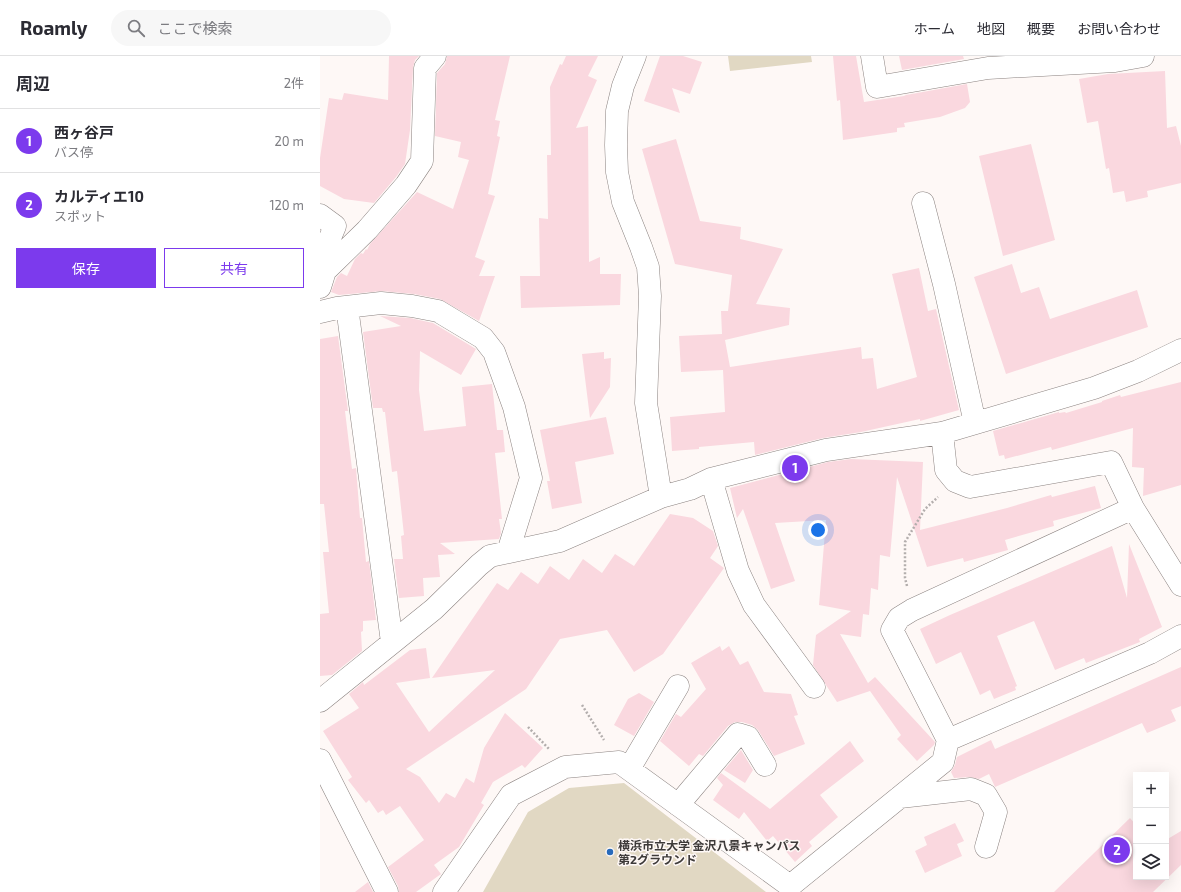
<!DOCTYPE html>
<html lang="ja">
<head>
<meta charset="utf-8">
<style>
	body { margin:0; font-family:"Exo 2","Noto Sans JP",sans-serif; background:#f7f7f7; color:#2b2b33 }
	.controls { position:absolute; right:12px; bottom:12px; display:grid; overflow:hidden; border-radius:0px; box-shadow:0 4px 16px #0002 }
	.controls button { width:36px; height:36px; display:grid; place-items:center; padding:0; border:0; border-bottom:1px solid #e1e1e2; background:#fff; color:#2b2b33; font:20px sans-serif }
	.you { position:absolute; left:498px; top:474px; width:14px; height:14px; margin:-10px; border:3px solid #fff; border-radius:50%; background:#1a73e8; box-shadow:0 0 0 6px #1a73e833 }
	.badge { display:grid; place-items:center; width:26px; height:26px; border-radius:50%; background:#7c3aed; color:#fff; font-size:13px; font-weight:700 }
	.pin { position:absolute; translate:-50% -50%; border:2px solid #fff; box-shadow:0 1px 4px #0006 }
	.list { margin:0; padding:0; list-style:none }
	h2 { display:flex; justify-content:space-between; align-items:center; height:52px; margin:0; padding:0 16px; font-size:17px }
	h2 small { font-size:13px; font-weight:400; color:#7c7c81 }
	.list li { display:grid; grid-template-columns:26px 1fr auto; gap:12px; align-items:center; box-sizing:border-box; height:64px; padding:0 16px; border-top:1px solid #e1e1e2 }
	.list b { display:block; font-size:15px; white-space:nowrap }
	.list p { margin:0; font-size:13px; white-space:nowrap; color:#7c7c81 }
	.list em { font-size:13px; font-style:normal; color:#7c7c81 }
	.actions { display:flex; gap:8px; padding:12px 16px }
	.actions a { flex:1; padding:9px 0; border:1px solid #7c3aed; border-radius:0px; text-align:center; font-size:14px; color:#7c3aed }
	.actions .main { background:#7c3aed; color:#fff }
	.icon { flex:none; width:22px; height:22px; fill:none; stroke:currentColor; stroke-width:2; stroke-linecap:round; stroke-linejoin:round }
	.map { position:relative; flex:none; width:861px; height:836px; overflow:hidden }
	header { display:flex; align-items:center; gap:24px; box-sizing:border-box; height:56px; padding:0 20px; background:#fff; border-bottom:1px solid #e1e1e2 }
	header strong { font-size:19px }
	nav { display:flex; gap:22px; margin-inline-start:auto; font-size:14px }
	.search { width:280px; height:36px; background:#f7f7f7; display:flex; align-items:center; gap:10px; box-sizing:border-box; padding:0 14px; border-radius:22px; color:#7c7c81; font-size:15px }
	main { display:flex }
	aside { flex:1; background:#fff }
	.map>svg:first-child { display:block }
</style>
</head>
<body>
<header>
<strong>Roamly</strong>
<div class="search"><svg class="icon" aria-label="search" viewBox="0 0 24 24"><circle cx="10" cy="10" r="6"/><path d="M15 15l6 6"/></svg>ここで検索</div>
<nav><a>ホーム</a><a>地図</a><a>概要</a><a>お問い合わせ</a></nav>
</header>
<main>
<aside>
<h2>周辺<small>2件</small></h2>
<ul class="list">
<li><span class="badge">1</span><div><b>西ヶ谷戸</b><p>バス停</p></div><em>20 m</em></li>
<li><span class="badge">2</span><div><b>カルティエ10</b><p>スポット</p></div><em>120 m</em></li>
</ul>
<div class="actions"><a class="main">保存</a><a>共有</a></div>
</aside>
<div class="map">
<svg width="861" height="836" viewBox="0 0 861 836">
	<rect width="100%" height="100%" fill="#fef8f6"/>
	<path fill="#e1d8c3" d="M408,0H491L492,6L410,15Z
		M304,727L446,836H163L208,756L249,732Z"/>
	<path fill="#fad8df" d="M69,0H99L95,4L93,12L90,74L85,108L76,121L54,147L24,143L0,130V102L9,42L22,44L24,37L68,44Z
		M127,0H190L175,64L180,65L177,80L180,81L168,138L175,140L155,201L165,205L159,220H175L159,265L120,243L94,238L62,235L19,239L11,236L17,221L21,217L27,220L35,203L41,197L43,198L46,193L47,194L50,188L97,136L133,153L149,104L138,101L141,86L115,80L117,17L125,8Z
		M246,0H278L268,20L277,24L256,72L268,70L269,206L280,201V218H301L300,249L201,252L200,220H220L219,162L228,163L227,99H231L230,31L240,8L242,9Z
		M340,0H363L382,6L370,38L352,32L360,57L324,45Z
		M513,0H536L544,46L584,40L586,39L647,28L650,46L645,52L620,61L584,67L585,71L577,72V76L523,84L520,44L517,45Z
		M579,0H643L644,3L582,14Z
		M845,15L847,72L856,70L861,90V127L827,135L828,141L806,146L804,135L793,137L789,112L786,113L778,65L767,67L759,23L788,18Z
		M356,83L380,165L421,171L420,183L463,193L436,248L470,252L469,269L405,284L410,311L541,291L542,303L553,302L557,333L597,321L572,218L599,212L608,255L616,253L639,354L600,365V363L541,376L503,382L435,399L434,386L379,391V393L352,395L350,361L405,356L403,314L361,316L359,280L402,278L401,255H408L412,219L355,208L322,93Z
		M711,88L735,184L683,200L659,100Z
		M692,208L701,237L719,231L730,263L817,234L828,271L686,318L654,221Z
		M60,260L90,262L113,267L156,293L141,319L100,295L99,334L104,375L146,370L142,331L172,328L177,374H183L185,396L175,397L182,463H179L181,477L179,483L120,487L135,498L118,499L120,521L103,522L104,540L79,542L74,503H83L81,480L84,479L77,415L72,416L65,356H63L62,352H53L43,276L81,270Z
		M18,280L28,355H25L32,413L36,412L40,462H42L46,506L49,505L56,564L43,565V575L41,576L42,595L12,619L0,620V558L9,557L3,496H9L4,448H0V283Z
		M284,296V303L291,302L290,331L270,362L262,298Z
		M861,326V429L823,440L824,412L812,411L813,372L732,394L731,391L685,403L684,399L679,400L673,375L739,356V357L745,356L746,357L782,346V345L800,339L801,341Z
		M286,361L294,398L255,406L262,447L232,453L227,425H230L220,374Z
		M531,403L603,406L600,474L687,452L731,439L732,441L775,430L781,452L733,465L734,470L685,484L688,494L644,506L643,502L607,511L577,421L570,501L560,499L558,534L551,532L549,559L543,558L541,581L520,578L548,627L555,621L615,686L614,689L597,705L577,683L581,679L550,635L517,646L493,609L496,579L531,555L499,549L506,464L455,467L475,525L451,533L423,453L417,462L410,432L508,406Z
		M350,458L373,462L393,475L398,490L390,502L404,512L343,598L314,616L287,574L240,583L206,633L86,713L100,721L119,747L126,737L135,742L146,722L154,727L164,692L185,657L223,692L205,712L202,709L173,726L161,747L164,749L139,791L114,809L121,818L96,836H79L78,830L68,811L104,784L80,750L66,759L63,754L58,757L49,744L46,747L28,724L32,721L3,675L39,652L29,638L43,626L44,629L90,594L106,592L110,622L76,627L109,676L175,614L112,622L177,527L188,534L201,516L218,528L230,510L249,524L263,503L282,517L295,498L314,510Z
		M809,488L842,571L819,583L820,586L766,607L764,602L735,614L714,565L677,580L697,630L695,631L696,634L674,643L670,634L660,639L641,596L616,608L600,573L630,559L792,490L807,542Z
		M400,590L402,595L409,590L420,609L428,605L444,636L471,638L478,659L474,660L485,688L454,700L438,674L432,669L422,666H415L408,670L383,700L379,698L369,710L340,685L356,658L361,661L386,633L371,607Z
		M861,611V650L851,654L856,665L827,677L822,667L675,731L669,718L659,723L650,721L634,722L631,716L635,709L637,701L671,684L675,693Z
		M319,637L334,646L314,680L294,669L308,643Z
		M530,685L544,705L500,739L518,761L489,786L492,790L475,806L453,780L447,785L424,756L419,763L393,744L403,729L397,722L401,717L450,753Z
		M421,694L433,714L425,727L404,714Z
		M810,762L816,769V821H846V784L861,775V809L833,836H734Z
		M635,767L644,785L637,788L642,800L605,817L595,795L607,789L604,781Z
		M48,826L53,836H35Z"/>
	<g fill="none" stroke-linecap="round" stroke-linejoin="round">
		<defs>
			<path id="minor" d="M315,0L303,30L297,55L296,89L297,116L303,146L321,191L328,211L330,240L326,347L341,441
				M552,0L557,31L668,12L795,5L823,0
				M603,147L624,228L655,367
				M0,159L15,170L2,201L5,215
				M0,231L5,215L47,174L86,129L102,105L105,12L115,0
				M27,251L72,586
				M0,256L17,252L61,247L92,250L118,255L163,282L174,296L194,351L211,422L188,496
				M622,377L626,414L635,425L650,431L791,406L813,452L861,529
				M391,423L418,515L434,549L494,631
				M0,645L114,553L159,509L170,500L240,485L341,441L370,433L391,423L506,394L622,377L774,332L818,315L861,294
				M628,684L572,574L579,562L592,554L813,452
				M0,704L67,836
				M309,713L358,630
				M580,741L651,733L666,739L676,756L666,791
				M358,749L418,678L428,681L445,709
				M124,836L191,739L245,711L299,706L470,830L623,706L628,684L830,597L861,580"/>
		</defs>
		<use href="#minor" stroke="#8b8381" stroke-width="23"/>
		<path stroke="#b3aead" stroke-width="2.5" stroke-dasharray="2 2" stroke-linecap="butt" d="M587,530L585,522V486L605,453L618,441
			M262,649L284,684
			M208,671L229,693"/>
		<use href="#minor" stroke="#fff" stroke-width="22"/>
	</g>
	<circle fill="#276abb" stroke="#fef8f6" stroke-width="1.5" cx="290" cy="796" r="4"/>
	<g text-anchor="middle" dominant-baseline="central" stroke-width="3" stroke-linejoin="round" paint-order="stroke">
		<g font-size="12" font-weight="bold" fill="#3d3a39" stroke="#fef8f6" text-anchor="start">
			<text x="298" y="789">横浜市立大学 金沢八景キャンパス<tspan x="298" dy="14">第2グラウンド</tspan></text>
		</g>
	</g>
</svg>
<div class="controls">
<button>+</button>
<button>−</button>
<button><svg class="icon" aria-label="layers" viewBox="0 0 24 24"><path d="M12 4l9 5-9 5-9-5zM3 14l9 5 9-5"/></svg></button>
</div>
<div class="you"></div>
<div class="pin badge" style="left:475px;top:412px">1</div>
<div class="pin badge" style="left:797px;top:794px">2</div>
</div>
</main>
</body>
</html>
